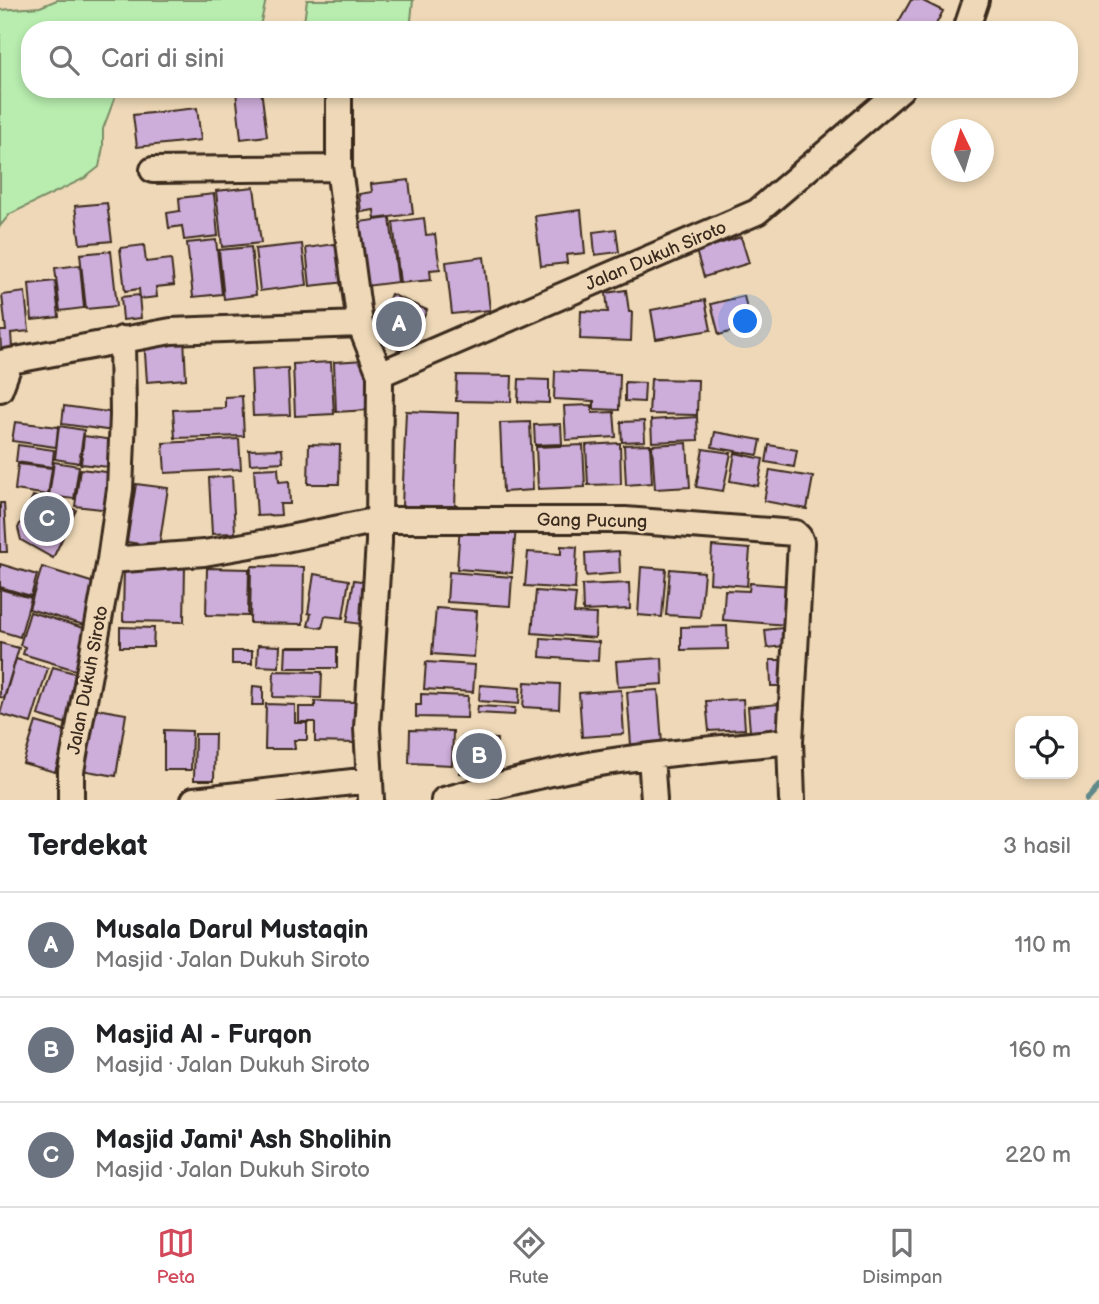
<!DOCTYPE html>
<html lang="id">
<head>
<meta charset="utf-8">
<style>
	body { margin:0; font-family:"Balsamiq Sans",sans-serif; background:#f2f2f2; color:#202124 }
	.controls { position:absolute; right:21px; bottom:21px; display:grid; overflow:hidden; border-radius:14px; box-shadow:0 4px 10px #0003 }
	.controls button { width:63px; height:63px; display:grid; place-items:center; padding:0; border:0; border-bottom:2px solid #e0e0e0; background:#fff; color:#202124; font:35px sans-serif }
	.compass { position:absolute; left:931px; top:119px; width:63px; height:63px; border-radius:50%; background:#fff; box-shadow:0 4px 10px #0003; rotate:355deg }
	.you { position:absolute; left:746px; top:322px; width:24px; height:24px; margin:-18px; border:5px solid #fff; border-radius:50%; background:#1a73e8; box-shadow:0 0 0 10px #1a73e833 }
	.badge { display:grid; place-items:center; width:46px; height:46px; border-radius:50%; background:#d1495b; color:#fff; font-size:23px; font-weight:700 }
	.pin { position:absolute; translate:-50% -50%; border:4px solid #fff; box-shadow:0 2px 7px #0006 }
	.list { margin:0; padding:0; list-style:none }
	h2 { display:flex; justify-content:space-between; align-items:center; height:91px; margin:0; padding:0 28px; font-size:30px }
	h2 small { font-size:23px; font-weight:400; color:#757577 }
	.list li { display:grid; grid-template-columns:46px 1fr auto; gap:21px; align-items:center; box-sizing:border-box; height:105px; padding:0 28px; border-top:2px solid #e0e0e0 }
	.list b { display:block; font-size:26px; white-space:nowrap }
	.list p { margin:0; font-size:23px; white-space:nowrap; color:#757577 }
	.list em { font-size:23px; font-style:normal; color:#757577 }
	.icon { flex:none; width:38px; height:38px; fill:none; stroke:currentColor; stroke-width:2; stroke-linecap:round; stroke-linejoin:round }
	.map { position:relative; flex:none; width:1099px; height:800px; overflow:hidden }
	.search { position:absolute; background:#fff; box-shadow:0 4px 10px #0003; left:21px; right:21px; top:21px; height:77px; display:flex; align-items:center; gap:18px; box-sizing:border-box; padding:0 24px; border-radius:28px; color:#757577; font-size:26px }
	.sheet { height:406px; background:#fff }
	nav { display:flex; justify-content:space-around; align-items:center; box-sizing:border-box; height:98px; border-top:2px solid #e0e0e0; background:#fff; font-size:19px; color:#757577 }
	nav a { display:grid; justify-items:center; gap:4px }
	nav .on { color:#d1495b }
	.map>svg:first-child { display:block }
</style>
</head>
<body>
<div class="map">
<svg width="1099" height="800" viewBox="0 0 1099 800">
	<rect width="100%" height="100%" fill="#eed8b7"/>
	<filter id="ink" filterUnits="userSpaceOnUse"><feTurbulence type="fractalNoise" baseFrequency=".0143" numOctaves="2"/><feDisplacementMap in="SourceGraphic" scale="14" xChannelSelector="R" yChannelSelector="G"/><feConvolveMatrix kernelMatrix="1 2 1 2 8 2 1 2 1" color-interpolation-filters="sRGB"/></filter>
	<g filter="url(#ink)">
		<path fill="#b8edaf" stroke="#7a8c66" stroke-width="2" d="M57,0H266L259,30H30V89H118L103,129V147L99,167L85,178L10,214L0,226V10L40,7Z
			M307,0H413L410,30H303Z"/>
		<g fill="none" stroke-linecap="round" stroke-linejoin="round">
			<path stroke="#608989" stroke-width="6" d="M1087,800L1099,787"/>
		</g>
		<path fill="#cdadd9" stroke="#3b2a1e" stroke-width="2" d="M911,0H921L943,11L933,30H894Z
			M261,89L267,136L241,139L236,91Z
			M197,108L201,140L137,147L133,115Z
			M409,180L413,214L375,219L374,210L361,212L359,194L372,192L371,184Z
			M254,187L261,243L222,247L216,191Z
			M214,194L218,236L184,240L182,226L169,228L167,213L180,211L179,198Z
			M107,203L112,241L80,244L75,206Z
			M581,210L585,253L566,255L567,263L541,266L535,216Z
			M390,218L398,282L366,286L359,222Z
			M424,218L426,235L435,234L440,269L430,270L431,280L400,283L393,222Z
			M616,229L619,252L595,255L593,232Z
			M741,237L749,263L704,277L696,251Z
			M216,240L222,294L193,297L187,243Z
			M342,243L346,282L310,286L306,248Z
			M302,244L307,285L260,291L255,249Z
			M144,245L146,262L171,259L174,285L156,287L157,297L140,299L139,289L125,291L120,248Z
			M251,247L256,295L224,299L219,250Z
			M111,251L117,306L86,309L80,254Z
			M484,257L490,310L452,314L446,262Z
			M80,265L84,308L60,311L55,268Z
			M55,281L59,317L32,320L29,284Z
			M626,290L629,312H632L631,341L580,339L581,311L608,312L606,293Z
			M25,292L29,331L11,333L12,348L1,349L0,331H6L2,295Z
			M391,294L427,310L408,353L372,338Z
			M139,295L141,318L123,320L121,297Z
			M744,296L751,326L719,335L711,304Z
			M705,300L711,330L656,339L651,310Z
			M184,337L186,379L147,382L144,339Z
			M365,360L368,410L336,412L334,362Z
			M331,362L334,414L295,416L293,364Z
			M288,368L290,415L253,416L251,370Z
			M555,371L620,374L619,410L594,409V401L554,399Z
			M457,375L512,376L511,402L456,401Z
			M519,379L549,380V403L518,402Z
			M651,379L698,380L697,415L649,414Z
			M625,382L645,383L644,402L625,401Z
			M242,396L244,436L175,438L173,410L225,408V397Z
			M592,405V413L614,412L616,437L566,440L564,406Z
			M64,406L116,413L114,431L62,424Z
			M406,411L458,413L455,508L402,506Z
			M697,417L698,440L652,442L651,420Z
			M644,421L645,441L622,442L621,422Z
			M15,422L58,427L56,447L12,441Z
			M530,422L533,490L503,492L500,423Z
			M561,424L562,444L535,445L534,425Z
			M59,426L84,430L79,463L55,459Z
			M715,432L761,440L758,455L712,447Z
			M84,436L121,441L118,468L81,464Z
			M239,439L241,469L165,473L163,443Z
			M620,443L621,484L588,485L586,445Z
			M687,443L690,487L655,489L652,445Z
			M309,444L340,445L339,484H308Z
			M650,444L652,483L626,485L624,445Z
			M18,445L54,450L52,467L16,462Z
			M583,445L585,487L538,489L536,447Z
			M769,445L797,450L794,467L766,462Z
			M282,449L283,462L250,464L249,450Z
			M703,449L731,453L723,491L696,487Z
			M735,453L763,459L758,486L730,481Z
			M54,462L79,466L74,499L49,496Z
			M18,464L52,468L48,495L15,490Z
			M278,468L279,482L289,481L290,504H280L281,515L257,516L254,469Z
			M80,469L114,473L110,510L75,506Z
			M770,470L813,477L807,509L764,501Z
			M232,476L235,533L212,534L209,478Z
			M136,484L168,488L159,547L127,542Z
			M33,496L76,510L53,558L21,540L18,528Z
			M0,503H4L7,552H0Z
			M460,523L516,527L512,573L457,569Z
			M561,546L577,547L575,589L525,586L528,552L561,554Z
			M712,546L750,549L747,586L710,583Z
			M619,551L620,573L586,576L585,553Z
			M0,564L37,575L31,596L0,587Z
			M124,565L185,566L184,622L123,621Z
			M251,566L304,567L303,624L250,623Z
			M42,567L104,586L91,627L29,609Z
			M641,567L666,569L662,617L638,615Z
			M207,568L249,569L248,616L206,615Z
			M670,569L704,572L700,617L666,615Z
			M449,572L512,577L510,606L447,602Z
			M314,574L349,580L343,618L325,616L322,628L308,626L311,614L308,613Z
			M354,580L375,583L369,625L347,622Z
			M629,583L630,609L583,611L582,585Z
			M750,583L791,586L788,625L723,620L725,590L749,591Z
			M0,589L31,598L20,637L0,631Z
			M536,591L576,594L574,613L596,614L595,638L532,633Z
			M436,608L477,611L474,657L432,654Z
			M30,612L94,631L82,672L23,654L25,647L20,645Z
			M727,626L728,649L681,650V627Z
			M120,627L154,628L153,647H120Z
			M782,628L783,646L767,648L765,630Z
			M541,638L599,642L598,661L540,657Z
			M0,643L19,648L4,698L0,697Z
			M258,645L280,646L279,667L257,666Z
			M286,647H337V668H285Z
			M232,651H252V664H232Z
			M662,658L663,684L618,687L616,661Z
			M16,659L48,668L31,723L0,714Z
			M770,660H785L786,686H771Z
			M426,662L475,665L473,692L424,689Z
			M53,667L85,676L71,725L38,715Z
			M274,671L322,672L321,698L273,697Z
			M525,682L560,684L559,709L523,707Z
			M480,685L520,688L519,704L479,701Z
			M253,686L263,687V705H252Z
			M621,690L624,734L582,737L579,693Z
			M658,690L662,743L631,745L627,692Z
			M421,694L468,696L467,718L416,717V705H421Z
			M743,699L745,729L709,731L706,701Z
			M315,701L355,702V743L315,742V722H299V707H315Z
			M266,704L295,705V723H307V740H294L295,749H265Z
			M778,704L780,736L741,739L740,732L750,731L748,707Z
			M478,706L515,708L514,715L477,713Z
			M91,708L126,714L116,776L81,770Z
			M36,722L67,731L55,772L23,763Z
			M164,730L192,731L191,770H164Z
			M410,730L453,731L452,765L409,763Z
			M195,734H215L214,780H194Z
			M463,737L497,739L495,775L460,773Z"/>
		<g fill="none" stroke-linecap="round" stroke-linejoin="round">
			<defs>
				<path id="street" d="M966,30L976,0
					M339,92V168L360,324
					M153,170L339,168
					M0,363L171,331L360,324L380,374L379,542L367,728L371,800
					M380,374L757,212L901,89
					M0,389L10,362
					M110,560L204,553L285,539L379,520H625L795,533L799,537L801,542L790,741L792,800
					M651,756L654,800
					M71,800V771L110,560L120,489L123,415L122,339
					M194,800L370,780
					M444,800C493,786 544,774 594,764C659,753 725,748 790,741"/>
			</defs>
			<use href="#street" stroke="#3b2a1e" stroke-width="30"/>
			<use href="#street" stroke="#eed8b7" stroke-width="24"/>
		</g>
	</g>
	<g text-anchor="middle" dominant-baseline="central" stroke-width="5" stroke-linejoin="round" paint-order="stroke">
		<g font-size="18" fill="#3b2a1e" stroke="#eed8b7">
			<text transform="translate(656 256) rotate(-23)">Jalan Dukuh Siroto</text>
			<text transform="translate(592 521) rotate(1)">Gang Pucung</text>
			<text transform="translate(88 680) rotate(-79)">Jalan Dukuh Siroto</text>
		</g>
	</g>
</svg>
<div class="controls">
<button><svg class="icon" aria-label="locate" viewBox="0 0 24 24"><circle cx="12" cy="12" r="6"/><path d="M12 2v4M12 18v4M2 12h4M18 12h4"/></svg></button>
</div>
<svg class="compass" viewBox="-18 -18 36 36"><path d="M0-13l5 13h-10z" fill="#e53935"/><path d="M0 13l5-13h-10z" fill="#757577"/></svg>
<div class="you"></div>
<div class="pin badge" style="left:399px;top:324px;background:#6b7280">A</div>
<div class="pin badge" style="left:479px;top:756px;background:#6b7280">B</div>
<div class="pin badge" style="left:47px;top:519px;background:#6b7280">C</div>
<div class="search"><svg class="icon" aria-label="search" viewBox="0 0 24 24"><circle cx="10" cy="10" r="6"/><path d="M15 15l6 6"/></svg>Cari di sini</div>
</div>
<section class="sheet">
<h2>Terdekat<small>3 hasil</small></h2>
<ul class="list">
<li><span class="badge" style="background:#6b7280">A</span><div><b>Musala Darul Mustaqin</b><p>Masjid · Jalan Dukuh Siroto</p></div><em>110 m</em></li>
<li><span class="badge" style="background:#6b7280">B</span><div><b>Masjid Al - Furqon</b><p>Masjid · Jalan Dukuh Siroto</p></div><em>160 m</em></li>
<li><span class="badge" style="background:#6b7280">C</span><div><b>Masjid Jami' Ash Sholihin</b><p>Masjid · Jalan Dukuh Siroto</p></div><em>220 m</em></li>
</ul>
</section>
<nav>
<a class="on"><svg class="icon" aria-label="map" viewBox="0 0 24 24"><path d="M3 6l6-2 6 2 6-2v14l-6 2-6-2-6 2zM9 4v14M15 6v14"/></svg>Peta</a>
<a><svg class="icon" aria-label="directions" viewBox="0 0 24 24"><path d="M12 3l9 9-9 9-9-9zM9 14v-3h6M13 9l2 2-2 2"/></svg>Rute</a>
<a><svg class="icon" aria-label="saved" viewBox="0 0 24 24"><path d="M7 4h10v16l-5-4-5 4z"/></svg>Disimpan</a>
</nav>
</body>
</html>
